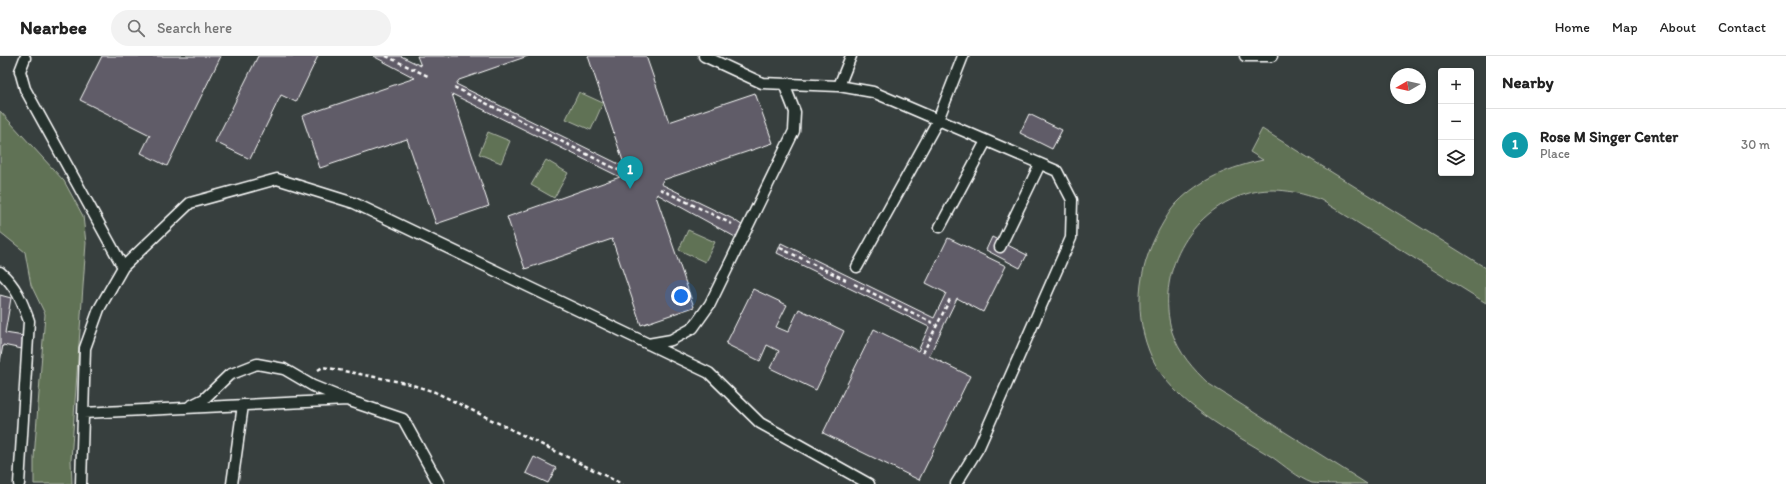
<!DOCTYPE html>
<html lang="en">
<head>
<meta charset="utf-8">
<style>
	body { margin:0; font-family:Itim,sans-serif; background:#f2f2f2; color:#222 }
	.controls { position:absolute; right:12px; top:12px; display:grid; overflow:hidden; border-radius:4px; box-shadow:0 2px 6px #0003 }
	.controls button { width:36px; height:36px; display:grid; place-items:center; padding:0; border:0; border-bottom:1px solid #e0e0e0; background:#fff; color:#222; font:20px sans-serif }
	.compass { position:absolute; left:1390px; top:12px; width:36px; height:36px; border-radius:50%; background:#fff; box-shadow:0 2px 6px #0003; rotate:261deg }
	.you { position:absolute; left:681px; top:240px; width:14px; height:14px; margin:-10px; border:3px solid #fff; border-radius:50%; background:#1a73e8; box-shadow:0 0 0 6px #1a73e833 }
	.badge { display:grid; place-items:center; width:26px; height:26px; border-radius:50%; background:#111827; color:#fff; font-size:13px; font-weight:700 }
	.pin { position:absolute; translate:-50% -33px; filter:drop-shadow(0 1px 2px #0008) }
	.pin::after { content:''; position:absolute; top:21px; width:14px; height:12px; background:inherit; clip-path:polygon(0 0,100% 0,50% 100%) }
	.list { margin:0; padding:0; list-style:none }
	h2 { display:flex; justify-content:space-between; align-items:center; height:52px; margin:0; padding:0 16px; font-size:17px }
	h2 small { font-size:13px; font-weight:400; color:#767676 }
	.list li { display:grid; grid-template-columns:26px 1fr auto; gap:12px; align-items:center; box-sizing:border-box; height:72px; padding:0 16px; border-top:1px solid #e0e0e0 }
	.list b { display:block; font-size:15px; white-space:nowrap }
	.list p { margin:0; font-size:13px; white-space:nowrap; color:#767676 }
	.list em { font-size:13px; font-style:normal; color:#767676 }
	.icon { flex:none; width:22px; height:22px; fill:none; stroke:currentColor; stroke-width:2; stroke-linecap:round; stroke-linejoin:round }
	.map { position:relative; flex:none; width:1486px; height:428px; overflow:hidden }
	header { display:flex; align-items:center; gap:24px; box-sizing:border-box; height:56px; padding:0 20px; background:#fff; border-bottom:1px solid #e0e0e0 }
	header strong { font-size:19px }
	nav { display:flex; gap:22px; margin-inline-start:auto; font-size:14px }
	.search { width:280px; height:36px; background:#f2f2f2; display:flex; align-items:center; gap:10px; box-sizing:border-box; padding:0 14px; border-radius:22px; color:#767676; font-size:15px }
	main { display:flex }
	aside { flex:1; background:#fff }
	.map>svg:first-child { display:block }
</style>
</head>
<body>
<header>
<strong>Nearbee</strong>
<div class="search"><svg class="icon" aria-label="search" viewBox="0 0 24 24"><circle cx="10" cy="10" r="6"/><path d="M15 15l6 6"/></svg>Search here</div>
<nav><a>Home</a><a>Map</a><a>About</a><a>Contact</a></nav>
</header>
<main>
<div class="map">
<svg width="1486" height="428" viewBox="0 0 1486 428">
	<rect width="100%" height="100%" fill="#373f3e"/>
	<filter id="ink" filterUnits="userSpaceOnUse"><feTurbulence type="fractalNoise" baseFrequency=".025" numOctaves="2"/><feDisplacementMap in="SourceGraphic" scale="8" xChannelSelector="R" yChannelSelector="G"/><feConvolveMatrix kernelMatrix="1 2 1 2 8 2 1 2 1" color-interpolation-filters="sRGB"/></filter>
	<g filter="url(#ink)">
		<path fill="#617255" stroke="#b0b8aa" d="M579,36L603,47L591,74L566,63Z
			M0,55L64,125L83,160L86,187L71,404L72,428H34V402L45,258L31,229L25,196L0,176Z
			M1262,73L1486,212V247L1321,144C1297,135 1271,130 1246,138C1189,155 1155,218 1172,276C1179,297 1193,313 1209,328L1367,428C1356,428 1321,428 1312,427C1298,422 1285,410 1272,401C1230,375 1175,349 1152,302C1133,260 1137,214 1159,174C1164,165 1170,154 1177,147C1200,123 1231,111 1263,104L1250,96Z
			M488,76L510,85L501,107L479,98Z
			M546,104L568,117L554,142L531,129Z
			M688,174L715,186L705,206L679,194Z"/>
		<path fill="#605c67" stroke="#fff" d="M102,0H221L167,110L141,97L150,79L80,44Z
			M258,0H318L296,46L281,39L250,103L215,86Z
			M373,0H401L421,10L417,0H528L459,24L456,28L625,111L588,0H646L669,66L755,37L773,87L663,124L661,128L733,163L743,170L737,182L657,138L656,140L694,251L641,269L612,183L525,213L507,161L620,121L452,38L489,150L436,168L407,83L320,112L302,60L415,22Z
			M1029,58L1062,74L1052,93L1020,77Z
			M992,181L1027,199L1020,212L986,194Z
			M948,182L1006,210L983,256L957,242L929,300L970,320L919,424L823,377L874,273L918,295L929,271L777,197L781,187L934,262L946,237L926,227Z
			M753,233L787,249L776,271L788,276L799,253L844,275L816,334L770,312L779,295L767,289L760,305L726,288Z
			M0,239L11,242L5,277L24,280L22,293L3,289L0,306Z
			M534,401L556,412L548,427L526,417Z"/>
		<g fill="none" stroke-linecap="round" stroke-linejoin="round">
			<defs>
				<path id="lane" d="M704,0L762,27L839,30L873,36L1057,115L1072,144L1071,182L979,391L956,428
					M1245,0H1272
					M25,2L20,15L25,33L123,211
					M839,30L851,0
					M940,171L986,85
					M1000,191L1040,108
					M857,211L938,64L963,0
					M0,216C16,230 22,245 29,265L19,428
					M648,288L671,284L693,272L710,248L794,75L795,56L784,28
					M190,350L204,343L229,319L257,308L284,313L313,330L345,343
					M83,357L347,344L403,363L439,428
					M81,428L85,292L99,253L123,211L190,147L277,123L354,147L709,317L760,367L869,428
					M232,428L243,349"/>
			</defs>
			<use href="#lane" stroke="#fff" stroke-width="13"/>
			<path stroke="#fff" stroke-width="2.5" stroke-dasharray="4 3" stroke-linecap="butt" d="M386,0L430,21
				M454,31L624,117
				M660,133L732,168
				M780,192L846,224
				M854,228L937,269
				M923,297L950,243
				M318,314L323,311L406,327L435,336L622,428"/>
			<use href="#lane" stroke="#26332d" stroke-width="10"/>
		</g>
	</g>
</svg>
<div class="controls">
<button>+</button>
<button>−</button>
<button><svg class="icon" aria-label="layers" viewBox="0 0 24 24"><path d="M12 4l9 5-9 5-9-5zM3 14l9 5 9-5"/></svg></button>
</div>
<svg class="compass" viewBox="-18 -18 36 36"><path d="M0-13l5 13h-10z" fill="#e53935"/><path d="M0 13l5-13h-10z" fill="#767676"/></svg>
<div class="you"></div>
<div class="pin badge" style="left:630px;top:133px;background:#0f9aa8">1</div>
</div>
<aside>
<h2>Nearby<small></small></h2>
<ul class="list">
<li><span class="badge" style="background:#0f9aa8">1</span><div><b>Rose M Singer Center</b><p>Place</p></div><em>30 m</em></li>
</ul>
</aside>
</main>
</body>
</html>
